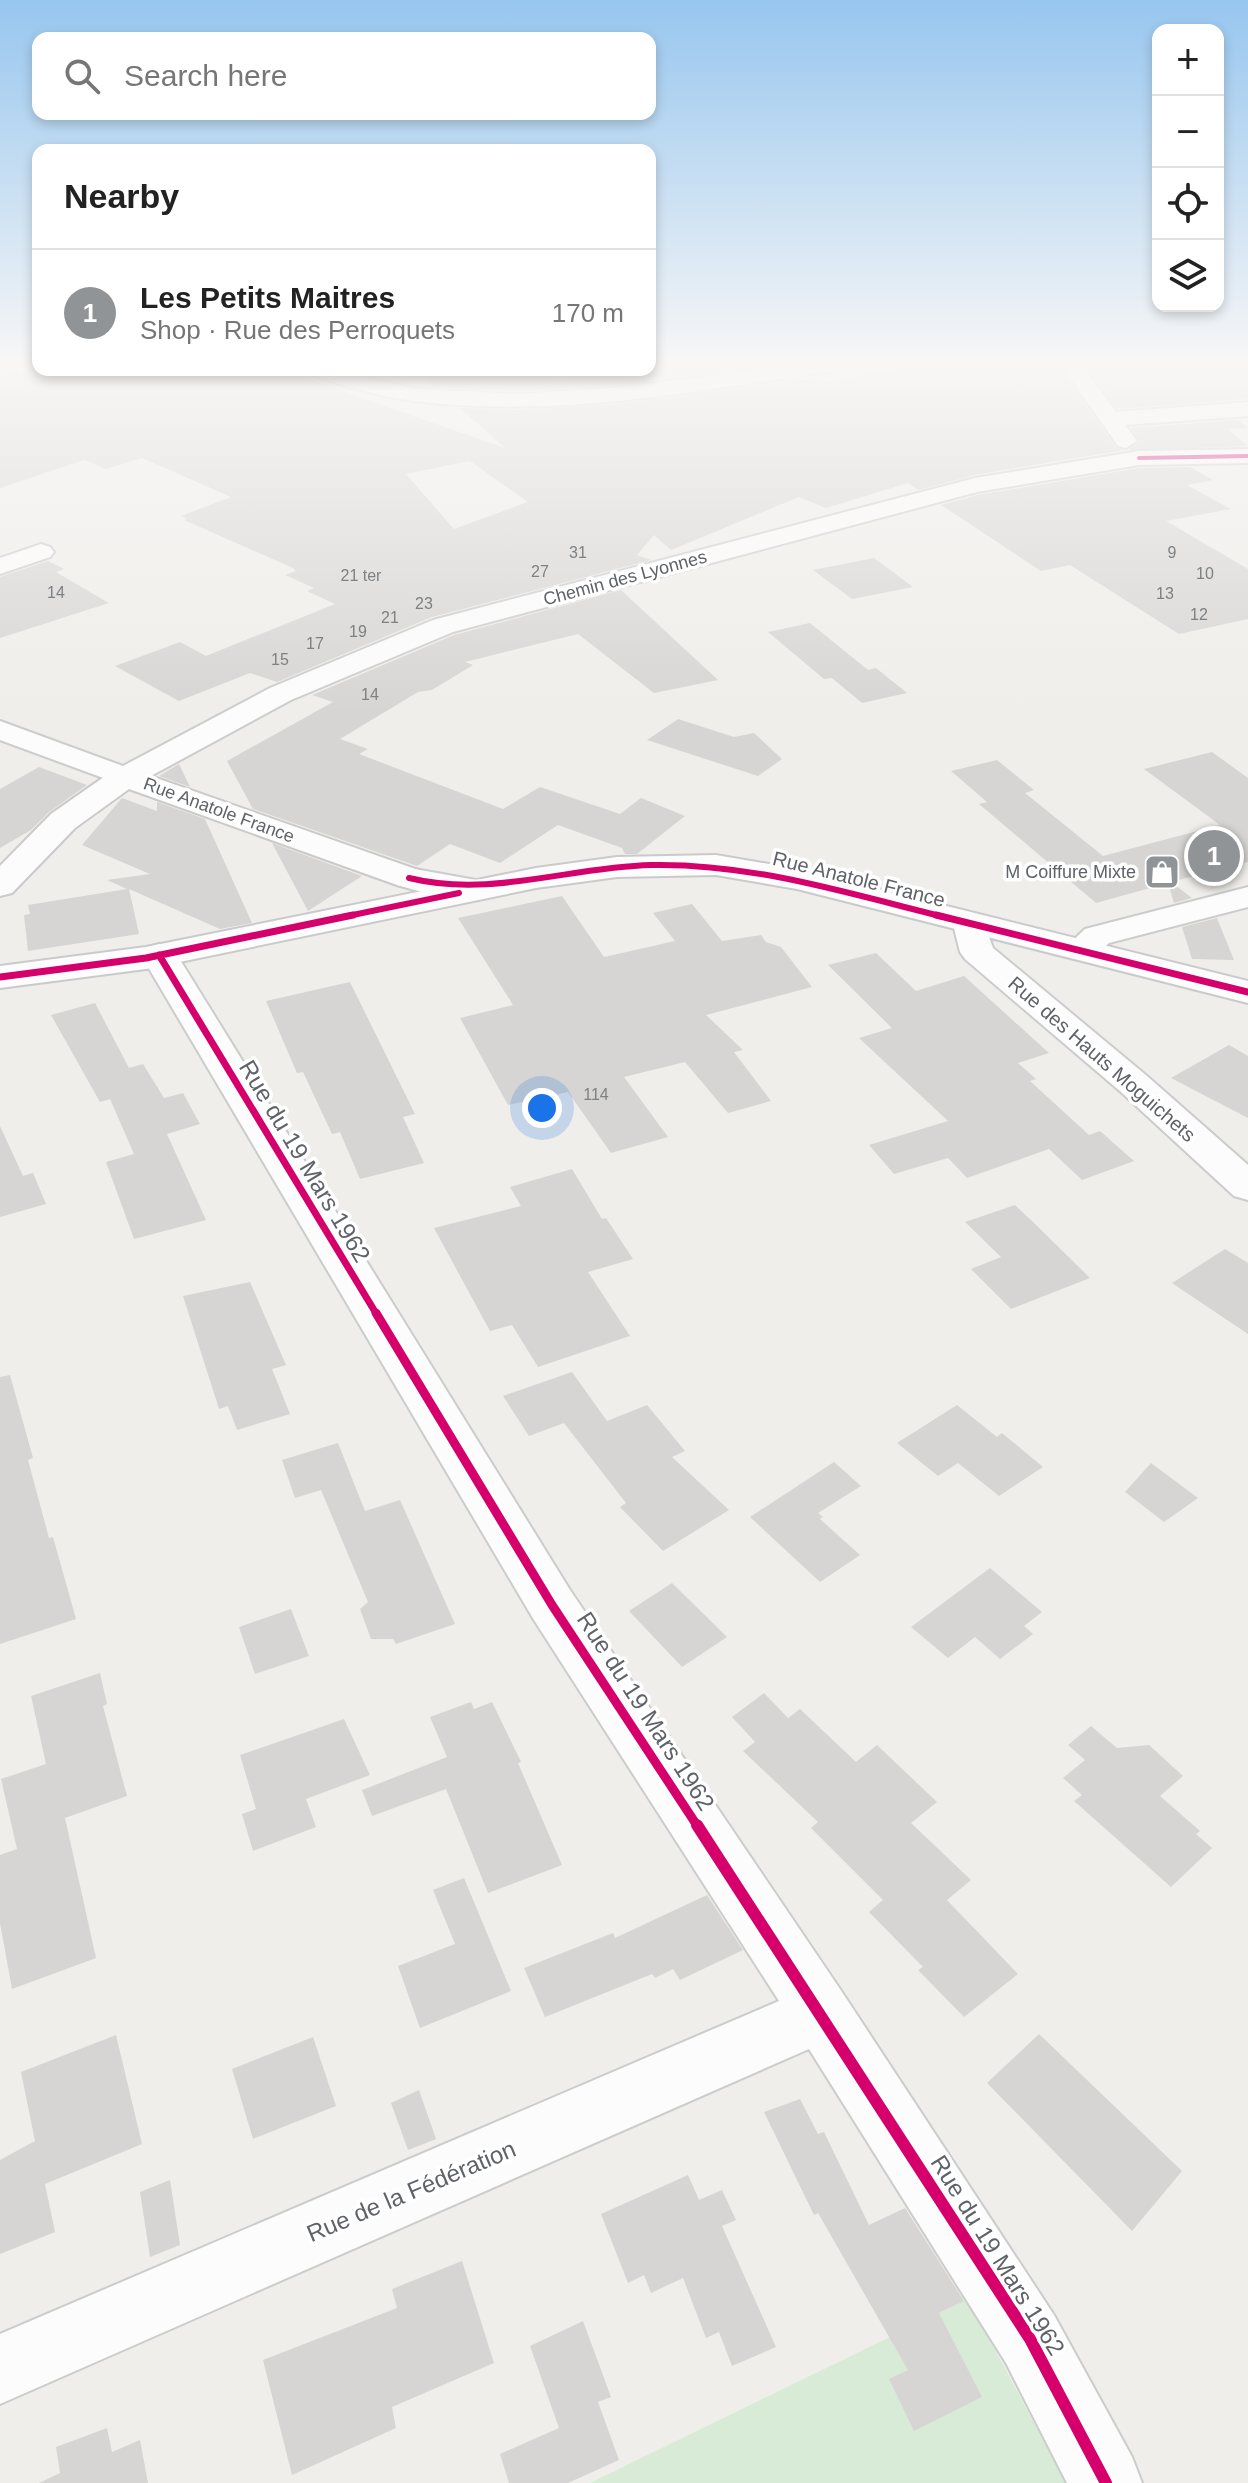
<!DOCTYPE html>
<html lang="en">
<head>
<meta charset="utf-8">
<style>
	body { margin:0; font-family:Helvetica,sans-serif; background:#f6f6f6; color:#222 }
	.controls { position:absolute; right:24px; top:24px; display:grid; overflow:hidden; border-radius:16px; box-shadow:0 4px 12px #0003 }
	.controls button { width:72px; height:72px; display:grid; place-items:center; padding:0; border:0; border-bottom:2px solid #e0e0e0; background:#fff; color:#222; font:40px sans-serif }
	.you { position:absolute; left:542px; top:1108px; width:28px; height:28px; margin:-20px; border:6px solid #fff; border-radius:50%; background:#1a73e8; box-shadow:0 0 0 12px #1a73e833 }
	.badge { display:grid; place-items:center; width:52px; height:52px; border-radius:50%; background:#919496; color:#fff; font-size:26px; font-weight:700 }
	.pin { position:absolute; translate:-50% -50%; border:4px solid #fff; box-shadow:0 2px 8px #0006 }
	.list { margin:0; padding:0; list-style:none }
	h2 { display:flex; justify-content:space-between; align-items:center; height:104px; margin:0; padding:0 32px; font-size:34px }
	h2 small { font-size:26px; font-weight:400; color:#767676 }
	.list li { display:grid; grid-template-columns:52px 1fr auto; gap:24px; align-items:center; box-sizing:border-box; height:128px; padding:0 32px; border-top:2px solid #e0e0e0 }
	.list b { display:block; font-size:30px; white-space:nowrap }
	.list p { margin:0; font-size:26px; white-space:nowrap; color:#767676 }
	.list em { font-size:26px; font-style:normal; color:#767676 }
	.icon { flex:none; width:44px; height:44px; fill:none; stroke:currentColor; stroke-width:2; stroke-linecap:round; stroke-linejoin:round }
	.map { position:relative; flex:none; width:1248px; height:2483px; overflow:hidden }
	.search { position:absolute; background:#fff; box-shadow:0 4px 12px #0003; left:32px; top:32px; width:624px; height:88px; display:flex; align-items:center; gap:20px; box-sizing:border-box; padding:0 28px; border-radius:16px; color:#767676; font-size:30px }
	.panel { position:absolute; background:#fff; box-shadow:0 4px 12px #0003; left:32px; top:144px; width:624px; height:232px; border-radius:16px }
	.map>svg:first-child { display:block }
</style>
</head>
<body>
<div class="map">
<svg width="1248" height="2483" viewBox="0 0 1248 2483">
	<rect width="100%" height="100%" fill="#efeeea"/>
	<path fill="#d8ebd6" d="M968,2299L1066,2483H590Z"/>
	<path fill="#d6d5d3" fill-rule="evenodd" d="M650,365L758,366L625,384L520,391L436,387L416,370H552V379L611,370H650Z
		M916,365H1058L1116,448L1124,450L975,475L918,490L908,483L826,508L799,497L671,550L654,535L637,555L651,560L432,617L277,682L250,673L179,701L115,666L180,642L206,656L335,604L307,591L314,588L285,575L296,571L293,568L184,520L187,519L181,516L231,497L142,458L106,469L84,460L0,488V376L21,370L41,378L69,370H282L505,448L460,408L519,410L625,403L815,378L824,382ZM470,461L528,502L454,529L406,474Z
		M1086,365H1248V399L1117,409Z
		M1238,420L1248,428L1228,429L1248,446L1129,450L1140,442L1131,428Z
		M1190,467L1213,480L1187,485L1231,509L1166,521L1248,569V619L1179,634L1070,565L1041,571L941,505L978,495L1139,468Z
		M874,558L913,587L852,599L813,570Z
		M48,561L64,569L56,572L109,603L0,638V577Z
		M621,590L718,680L654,693L578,634L465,662L473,665L432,690L418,692L340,739L368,749L359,754L503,809L540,787L620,814L641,798L685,816L637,854H625L622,848L558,825L500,863L450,844L417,866L253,809L227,761L333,702L312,695L454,635Z
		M810,623L868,670L876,668L907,693L862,703L832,678L824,679L768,632Z
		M678,719L734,737L754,733L782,759L758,776L647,740Z
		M1212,752L1248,778V862L1171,882L1192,898L1174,903L1168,883L1096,903L979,804L987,802L951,771L997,760L1034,790L1025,793L1103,856L1220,825L1144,769Z
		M179,764L190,787L159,776Z
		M39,767L87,785L49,812L31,830L0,848V789Z
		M122,798L157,811V802L205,819L252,923L220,929L129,889L139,934L28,951L24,915L30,914L28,905L127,889L107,880L150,874L82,845Z
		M272,843L362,876L308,911Z
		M562,896L604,957L675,941L653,913L692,904L722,941L761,935L766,942L781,947L812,987L706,1015L743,1050L734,1052L771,1101L728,1113L685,1062L624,1077L668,1137L611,1153L568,1092L508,1105L460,1018L513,1005L458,918Z
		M1217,918L1234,960L1192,959L1182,927Z
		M876,953L916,991L964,976L1049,1053L1018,1063L1036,1079L1030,1081L1089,1135L1100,1131L1134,1161L1082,1180L1049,1149L967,1178L948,1158L894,1174L869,1145L948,1121L859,1038L892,1028L828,965Z
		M350,982L415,1114L403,1117L424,1163L360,1179L340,1132L332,1134L303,1072L297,1073L266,1001Z
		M95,1003L129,1068L143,1064L164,1098L183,1093L200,1124L167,1134L206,1220L134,1239L106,1162L134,1154L110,1099L100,1102L51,1015Z
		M1229,1045L1248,1056V1118L1171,1078Z
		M0,1126L23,1176L33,1173L46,1204L0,1217Z
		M572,1169L602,1219L606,1218L633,1259L588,1272L630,1336L538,1367L512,1325L490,1331L434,1228L521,1206L510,1187Z
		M1015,1205L1033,1222L1090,1278L1011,1309L971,1269L1001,1257L965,1222Z
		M1225,1249L1248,1263V1334L1172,1283Z
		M250,1282L286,1365L272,1369L290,1414L237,1430L228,1406L219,1409L183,1296Z
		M572,1372L607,1421L647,1405L685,1451L672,1457L729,1510L663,1551L620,1507L626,1503L564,1423L529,1436L503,1396Z
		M10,1375L33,1458L28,1460L49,1538L53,1537L76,1619L0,1644V1377Z
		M957,1405L997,1437L1002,1433L1043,1467L999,1496L958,1463L938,1476L897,1443Z
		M338,1443L365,1511L400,1500L455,1624L396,1644L393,1639H371L360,1609L368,1602L321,1490L295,1498L282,1460Z
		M834,1462L861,1486L818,1513L823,1517L820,1519L860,1555L820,1582L750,1517Z
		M1151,1463L1198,1498L1164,1522L1125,1492Z
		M990,1568L1042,1612L1024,1626L1033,1634L1000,1659L975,1637L948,1658L911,1627Z
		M672,1583L727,1637L682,1667L629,1611Z
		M291,1609L309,1656L255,1674L239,1627Z
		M100,1673L107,1704L103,1706L127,1796L65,1818L96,1958L12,1989L0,1923V1855L17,1849L1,1779L46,1764L31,1696Z
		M764,1693L788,1718L800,1709L856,1762L877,1745L937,1802L911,1823L971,1880L947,1900L1018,1974L964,2017L918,1970L923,1967L869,1912L883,1900L811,1828L818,1822L743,1751L755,1742L732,1717Z
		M471,1702L474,1709L492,1702L521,1762L518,1763L562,1865L488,1893L446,1789L372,1816L362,1790L447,1757L430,1717Z
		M344,1719L370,1775L306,1799L316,1827L253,1851L242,1814L256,1809L240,1755Z
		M1091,1726L1117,1748L1149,1745L1183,1776L1160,1796L1200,1831L1196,1834L1212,1848L1171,1887L1074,1801L1082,1795L1063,1778L1085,1760L1068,1745Z
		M464,1878L511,1991L420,2028L398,1966L455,1944L433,1890Z
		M707,1895L743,1950L680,1980L673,1969L655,1978L652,1974L545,2017L524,1968L613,1933L615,1938Z
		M1039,2034L1182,2171L1132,2231L987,2083Z
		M116,2035L142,2144L45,2184L55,2232L0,2254V2160L35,2141L21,2072Z
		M313,2037L336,2106L253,2139L232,2069Z
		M419,2090L436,2139L408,2150L391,2103Z
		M800,2099L818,2134L824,2132L869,2225L905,2208L964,2301L939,2313L982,2397L914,2431L889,2379L908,2370L818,2213L814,2215L764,2112Z
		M688,2175L699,2200L722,2190L736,2220L722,2226L776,2347L732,2366L719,2332L706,2338L683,2278L651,2293L644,2275L628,2283L601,2214Z
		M170,2180L180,2245L150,2257L140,2192Z
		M462,2261L494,2363L392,2407L396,2428L292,2475L263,2360L397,2308L392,2289Z
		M583,2321L611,2397L598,2402L619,2460L568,2483H509L500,2454L559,2428L530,2346Z
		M107,2428L112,2452L140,2440L148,2483H39L60,2473L56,2447Z"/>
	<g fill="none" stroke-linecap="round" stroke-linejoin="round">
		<defs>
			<path id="street" d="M789,365H844L834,371C695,391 554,419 414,401C377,397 342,384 307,374L304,370H337L415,389L520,394L625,387Z
				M1061,365H1082L1116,412L1248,402V416L1125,425L1137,441L1126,448L1118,446Z
				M1248,449V463L1139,465L977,492L453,632L291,700L136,784L125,786L0,740V721L123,766L270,688L433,620L975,478L1139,451Z
				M41,544L50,547L54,552L50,557L0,574V558Z
				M409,868L487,882L492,889L487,896C458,903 425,893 397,885L392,878L397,871Z
				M1248,887V907L1109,943C1095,955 1087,961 1069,956L1064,949L1085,929Z
				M970,914L982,917L993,948L1147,1076L1248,1165V1200L1234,1196L1121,1092L965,959L960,952L953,924L958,917Z
				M159,944L171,948L177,955L570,1590L842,1992L1054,2315L1132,2457L1142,2483H1067L1006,2363L809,2049L0,2404V2334L779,2001L534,1620L141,955L147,948Z"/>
			<path id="secondary" d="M125,767L421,871L426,878L421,885L409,888L397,885L129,789L75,828L12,893L0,896V866L51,814L114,770Z
				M716,855L798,869L1248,981V1003L797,889L716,875L617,877L536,888L146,969L0,988V966L146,947L536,868L617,857Z"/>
		</defs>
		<use href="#street" stroke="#cbcccc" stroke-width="4"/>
		<use href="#secondary" stroke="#cacacb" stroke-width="4"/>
		<use href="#street" fill="#fdfcfc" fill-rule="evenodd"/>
		<use href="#secondary" fill="#fdfcfc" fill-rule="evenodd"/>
		<defs>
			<path id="cycleway-far4" d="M1139,458L1248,456"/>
			<path id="cycleway-far3" d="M409,878C491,898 569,867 651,865C752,863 847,893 944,917
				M343,917L459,893"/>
			<path id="cycleway-far2" d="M936,915L1248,992
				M159,955L377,1315
				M0,977L146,958L353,915"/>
			<path id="cycleway-far1" d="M376,1313L552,1605L698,1827"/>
			<path id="cycleway" d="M697,1825L1030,2339L1106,2483"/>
		</defs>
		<use href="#cycleway-far4" stroke="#fff" stroke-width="7"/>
		<use href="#cycleway-far3" stroke="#fff" stroke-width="10"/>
		<use href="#cycleway-far2" stroke="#fff" stroke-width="12"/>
		<use href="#cycleway-far1" stroke="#fff" stroke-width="14"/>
		<use href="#cycleway" stroke="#fff" stroke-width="17"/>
		<use href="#cycleway-far4" stroke="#d6006c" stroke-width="4"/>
		<use href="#cycleway-far3" stroke="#d6006c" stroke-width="6"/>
		<use href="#cycleway-far2" stroke="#d6006c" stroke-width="7"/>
		<use href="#cycleway-far1" stroke="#d6006c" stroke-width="9"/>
		<use href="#cycleway" stroke="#d6006c" stroke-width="12"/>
	</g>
	<linearGradient id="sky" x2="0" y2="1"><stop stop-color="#97c6ef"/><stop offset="0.51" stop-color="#f8f7f6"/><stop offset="1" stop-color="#f8f7f6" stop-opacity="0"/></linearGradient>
	<rect width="1248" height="713" fill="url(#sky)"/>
	<defs>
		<symbol id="shop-square" viewBox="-11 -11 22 22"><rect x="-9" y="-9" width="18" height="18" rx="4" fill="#919496" stroke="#fff"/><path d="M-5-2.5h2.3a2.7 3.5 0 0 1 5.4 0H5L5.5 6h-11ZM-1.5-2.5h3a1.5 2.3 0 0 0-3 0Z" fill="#fff"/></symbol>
	</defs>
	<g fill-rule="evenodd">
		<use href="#shop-square" x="1142" y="852" width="40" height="40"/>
	</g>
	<g text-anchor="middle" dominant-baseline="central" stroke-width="7" stroke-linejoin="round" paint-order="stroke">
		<g font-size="16" fill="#7e8184">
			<text x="578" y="552">31</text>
			<text x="1172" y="552">9</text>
			<text x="540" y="571">27</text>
			<text x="1205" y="573">10</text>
			<text x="361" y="575">21 ter</text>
			<text x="56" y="592">14</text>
			<text x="1165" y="593">13</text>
			<text x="424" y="603">23</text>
			<text x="1199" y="614">12</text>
			<text x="390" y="617">21</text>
			<text x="358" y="631">19</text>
			<text x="315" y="643">17</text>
			<text x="280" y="659">15</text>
			<text x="370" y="694">14</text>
			<text x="596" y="1094">114</text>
		</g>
		<g font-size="18" fill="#5f6368" stroke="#fff">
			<text transform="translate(625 578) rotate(-15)">Chemin des Lyonnes</text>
			<text transform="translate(219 810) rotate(20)">Rue Anatole France</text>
		</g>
		<g font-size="18" fill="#5f6368" stroke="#fff" text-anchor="end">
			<text x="1136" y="872">M Coiffure Mixte</text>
		</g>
		<g font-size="20" fill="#5f6368" stroke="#fff">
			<text transform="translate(859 879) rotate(14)">Rue Anatole France</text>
			<text transform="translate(1102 1059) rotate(41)">Rue des Hauts Moguichets</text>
		</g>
		<g font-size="24" fill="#5f6368" stroke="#fff">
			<text transform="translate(305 1161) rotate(59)">Rue du 19 Mars 1962</text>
			<text transform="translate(646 1711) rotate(57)">Rue du 19 Mars 1962</text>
			<text transform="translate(411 2191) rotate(-23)">Rue de la Fédération</text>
			<text transform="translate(998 2255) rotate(58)">Rue du 19 Mars 1962</text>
		</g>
	</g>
</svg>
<div class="controls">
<button>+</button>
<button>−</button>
<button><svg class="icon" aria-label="locate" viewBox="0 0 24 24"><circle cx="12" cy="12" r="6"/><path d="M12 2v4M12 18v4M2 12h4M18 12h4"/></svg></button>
<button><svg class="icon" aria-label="layers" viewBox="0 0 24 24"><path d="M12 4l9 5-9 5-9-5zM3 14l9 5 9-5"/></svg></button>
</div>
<div class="you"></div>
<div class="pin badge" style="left:1214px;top:856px">1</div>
<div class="search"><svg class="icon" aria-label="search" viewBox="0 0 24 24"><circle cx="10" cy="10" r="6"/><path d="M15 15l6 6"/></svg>Search here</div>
<section class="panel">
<h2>Nearby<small></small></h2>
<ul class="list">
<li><span class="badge">1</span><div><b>Les Petits Maitres</b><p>Shop · Rue des Perroquets</p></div><em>170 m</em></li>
</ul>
</section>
</div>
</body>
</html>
